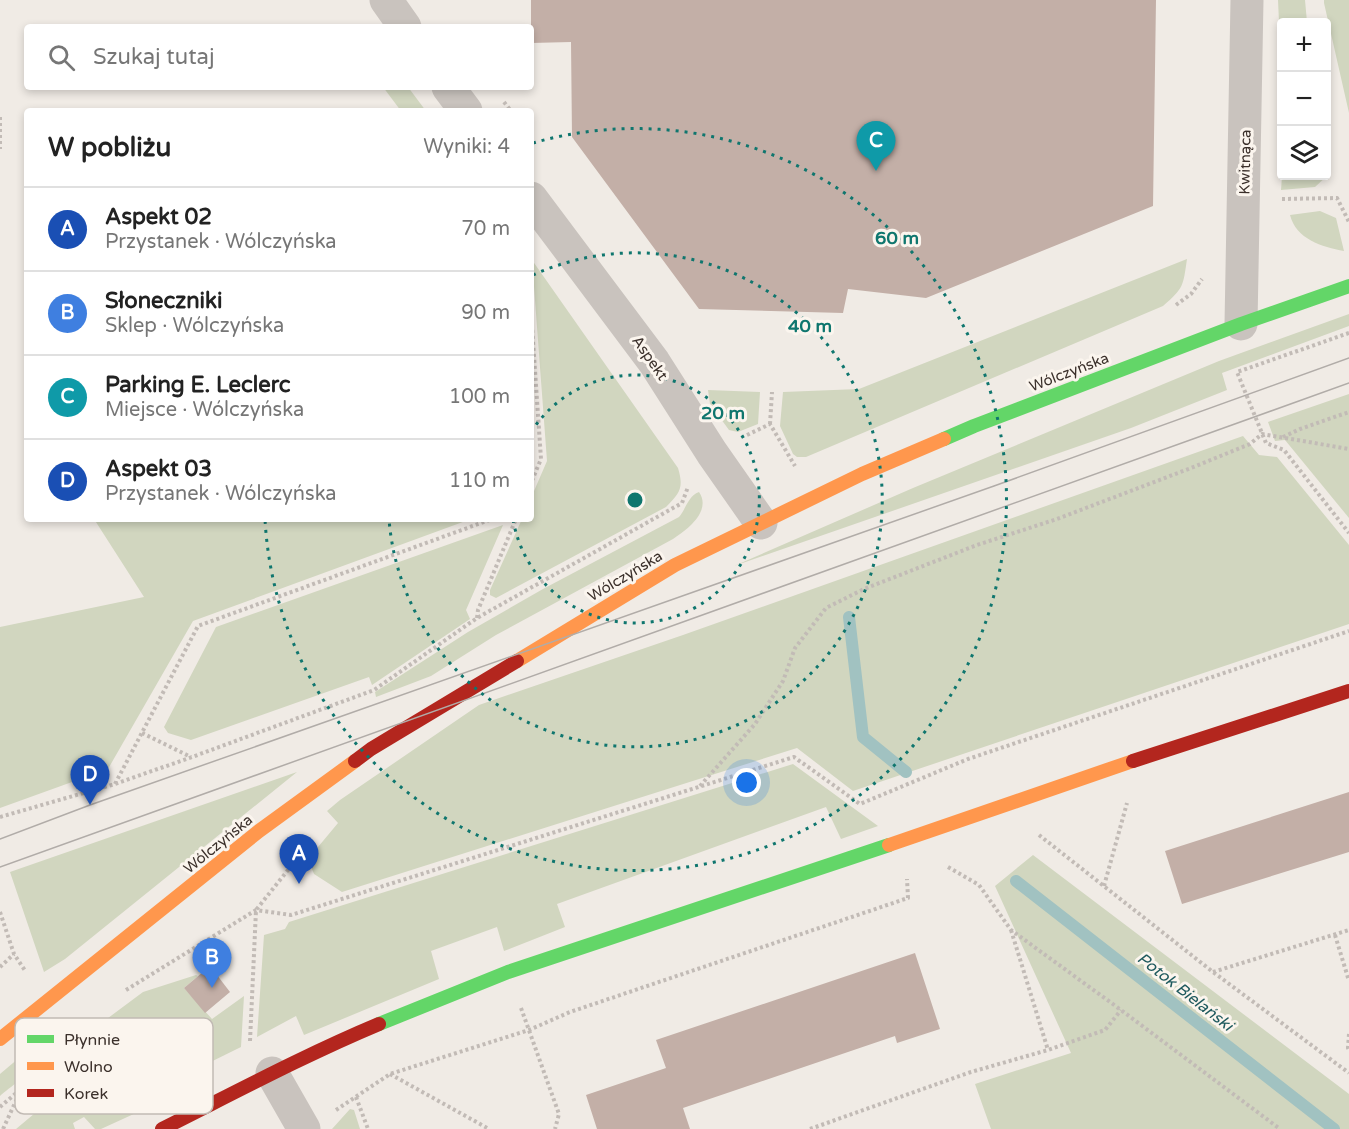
<!DOCTYPE html>
<html lang="pl">
<head>
<meta charset="utf-8">
<style>
	body { margin:0; font-family:"Varela Round",sans-serif; background:#f2f2f2; color:#222 }
	.controls { position:absolute; right:18px; top:18px; display:grid; overflow:hidden; border-radius:6px; box-shadow:0 3px 9px #0003 }
	.controls button { width:54px; height:54px; display:grid; place-items:center; padding:0; border:0; border-bottom:2px solid #e0e0e0; background:#fff; color:#222; font:30px sans-serif }
	.you { position:absolute; left:747px; top:783px; width:21px; height:21px; margin:-15px; border:4px solid #fff; border-radius:50%; background:#1a73e8; box-shadow:0 0 0 9px #1a73e833 }
	.badge { display:grid; place-items:center; width:39px; height:39px; border-radius:50%; background:#7a716c; color:#fff; font-size:20px; font-weight:700 }
	.pin { position:absolute; translate:-50% -50px; filter:drop-shadow(0 2px 3px #0008) }
	.pin::after { content:''; position:absolute; top:32px; width:21px; height:18px; background:inherit; clip-path:polygon(0 0,100% 0,50% 100%) }
	.list { margin:0; padding:0; list-style:none }
	h2 { display:flex; justify-content:space-between; align-items:center; height:78px; margin:0; padding:0 24px; font-size:26px }
	h2 small { font-size:20px; font-weight:400; color:#767676 }
	.list li { display:grid; grid-template-columns:39px 1fr auto; gap:18px; align-items:center; box-sizing:border-box; height:84px; padding:0 24px; border-top:2px solid #e0e0e0 }
	.list b { display:block; font-size:22px; white-space:nowrap }
	.list p { margin:0; font-size:20px; white-space:nowrap; color:#767676 }
	.list em { font-size:20px; font-style:normal; color:#767676 }
	.icon { flex:none; width:33px; height:33px; fill:none; stroke:currentColor; stroke-width:2; stroke-linecap:round; stroke-linejoin:round }
	.map { position:relative; flex:none; width:1349px; height:1129px; overflow:hidden }
	.search { position:absolute; background:#fff; box-shadow:0 3px 9px #0003; left:24px; top:24px; width:510px; height:66px; display:flex; align-items:center; gap:15px; box-sizing:border-box; padding:0 21px; border-radius:6px; color:#767676; font-size:22px }
	.panel { position:absolute; background:#fff; box-shadow:0 3px 9px #0003; left:24px; top:108px; width:510px; height:414px; border-radius:6px }
	.map>svg:first-child { display:block }
</style>
</head>
<body>
<div class="map">
<svg width="1349" height="1129" viewBox="0 0 1349 1129">
	<rect width="100%" height="100%" fill="#f0ebe5"/>
	<path fill="#d1d6bf" d="M1278,0H1305L1307,22H1282L1281,44H1280Z
		M1324,0H1349V113L1324,3Z
		M383,87H408L426,111H401Z
		M1327,171V176L1315,187L1281,190L1282,176H1326Z
		M1320,211L1336,218L1344,251C1322,247 1296,239 1290,215Z
		M1187,259C1183,286 1184,288 1163,306L806,457H797L793,454L780,426L783,392L859,389Z
		M532,260L678,468C684,488 680,493 666,507L496,598L490,595V590L522,519H531V498L547,461Z
		M1349,314V326L1222,373L1227,390L1131,428L734,566L913,488L1219,361Z
		M708,390L760,392L758,424L738,432L729,430L710,404Z
		M1349,394V518L1285,440L1275,441L1268,422Z
		M1243,436L1259,455L1277,457L1349,545V624L853,791L797,748L342,892L314,874L308,859L338,823L327,811L340,800L479,705L683,635Z
		M699,492C712,511 687,530 673,539L496,635L431,676L376,697L375,692L468,632L543,589L679,517C686,509 688,496 699,492Z
		M94,519H471L193,621L108,769L0,808V627L144,597Z
		M503,525L466,610L470,619L372,685L369,677L191,740L168,733L164,727L216,627Z
		M793,764L878,826L841,839L826,807L557,904L565,927L504,951L497,927L431,951L439,979L304,1035L296,1016L257,1037L264,935L285,929L289,922Z
		M297,772L65,959L44,972L10,872Z
		M1033,855L1349,1094V1129H991L975,1084L1071,1053L995,886Z
		M196,975L198,976L184,988L212,1019L244,996L241,1047L170,1082C158,1081 125,1059 115,1049C108,1043 103,1034 96,1027L143,992Z
		M26,1052C39,1071 12,1085 0,1096V1074Z
		M79,1060L95,1061L109,1068L160,1102L101,1129H95L84,1117L73,1123L75,1129H16L53,1098L43,1087Z
		M350,1109L354,1110L360,1129H332Z"/>
	<g fill="none" stroke-linecap="round" stroke-linejoin="round">
		<path stroke="#a1c2c1" stroke-width="12" d="M849,617L863,737L906,772
			M1016,881L1334,1129"/>
	</g>
	<path fill="#c3afa7" d="M531,0H1156L1153,206L926,298L848,289L843,313L699,309L572,137L571,42L531,43Z
		M1349,792V852L1182,904L1165,851Z
		M915,953L940,1029L897,1043L895,1036L683,1108L690,1129H597L586,1095L666,1068L656,1040Z
		M210,966L230,992L205,1013L184,988Z"/>
	<g fill="none" stroke-linecap="round" stroke-linejoin="round">
		<path stroke="#c2bbb6" stroke-width="4" stroke-dasharray="3 3" stroke-linecap="butt" d="M504,102L511,111
			M0,117V149
			M1282,199L1337,198L1349,222
			M1176,305L1191,294L1202,279
			M531,312L541,459L531,483
			M1349,333L1237,372L1266,443L1284,450L1349,533
			M770,424L772,392
			M747,435L770,424L795,466
			M1283,437L1300,429L1349,412
			M477,618L478,610L516,519
			M142,733L191,757
			M115,784L198,626L492,519
			M700,786L755,724L783,681L795,648L826,608L864,589L977,545L1057,519L1191,468L1250,444L1262,434L1349,449
			M0,817L115,784L192,757L374,690L477,618L682,503L688,487
			M1039,835L1213,972L1349,1073
			M948,867L979,885L1011,930L1121,1010L1280,1129
			M1104,886L1127,803
			M0,912L14,954L26,972
			M1011,930L1048,1050
			M1335,935L1349,981
			M0,967L14,954
			M1213,972L1349,930
			M126,990L256,910L291,915L794,757L860,804L968,759L1349,631
			M521,1008L559,1114L555,1129
			M73,1028L160,1088
			M1349,1034L1348,1048L1349,1050
			M250,1041L256,910L308,845
			M390,1074L489,1129
			M356,1097L368,1129
			M0,1107L22,1088L47,1062L51,1047
			M336,1110L390,1074L529,1030L570,1012L908,898L907,879
			M3,1129L20,1092
			M810,1129L971,1072L1048,1050L1105,1030L1121,1010"/>
		<path stroke="#c9c3be" stroke-width="33" d="M386,0L405,27
			M448,87L466,111
			M531,198L654,362L712,453L761,523
			M1241,324L1247,0
			M272,1073L304,1129"/>
		<path stroke="#63d668" stroke-width="14" d="M944,439L974,426L1241,324L1349,286
			M379,1024L508,972L889,845"/>
		<path stroke="#ff974d" stroke-width="14" d="M517,661L675,565L862,474L944,439
			M889,845L1133,761
			M0,1039L259,831L355,761"/>
		<path stroke="#b3261e" stroke-width="14" d="M355,761L371,749L517,661
			M1133,761L1349,691
			M162,1129C234,1093 305,1055 379,1024"/>
		<path stroke="#b1aca8" stroke-width="1.5" d="M0,839L90,805L994,486L1349,358
			M0,867L1349,383"/>
	</g>
	<g fill="none" stroke="#0f766e" stroke-width="3" stroke-dasharray="3 6">
		<path d="M531 432A124 124 0 1 1 513 519"/>
		<path d="M533 275A247 247 0 1 1 389 519"/>
		<path d="M533 143A371 371 0 1 1 265 519"/>
	</g>
	<g text-anchor="middle" dominant-baseline="central" stroke-width="6" stroke-linejoin="round" paint-order="stroke">
		<g font-size="15" fill="#3b302b" stroke="#fbf5ee">
			<text transform="translate(1245 162) rotate(-89)">Kwitnąca</text>
			<text transform="translate(650 358) rotate(55)">Aspekt</text>
			<text transform="translate(1069 372) rotate(-21)">Wólczyńska</text>
			<text transform="translate(625 576) rotate(-31)">Wólczyńska</text>
			<text transform="translate(218 844) rotate(-39)">Wólczyńska</text>
		</g>
		<g font-size="16" font-style="italic" fill="#1f5a5e" stroke="#fbf5ee">
			<text transform="translate(1185 992) rotate(38)">Potok Bielański</text>
		</g>
	</g>
	<rect x="15" y="1018" width="198" height="96" rx="9" fill="#fbf5ee" stroke="#c1bab4" stroke-width="1.5"/>
	<rect x="27" y="1035" width="27" height="8" fill="#63d668"/>
	<rect x="27" y="1062" width="27" height="8" fill="#ff974d"/>
	<rect x="27" y="1089" width="27" height="8" fill="#b3261e"/>
	<g font-size="16" fill="#3b302b">
		<text x="64" y="1045">Płynnie</text>
		<text x="64" y="1072">Wolno</text>
		<text x="64" y="1099">Korek</text>
	</g>
	<circle cx="635" cy="500" r="9" fill="#0f766e" stroke="#fbf5ee" stroke-width="3"/>
	<g font-size="18" text-anchor="middle" font-weight="bold" fill="#0f766e" stroke="#fbf5ee" stroke-width="6" stroke-linejoin="round" paint-order="stroke">
		<text x="897" y="244">60 m</text>
		<text x="810" y="332">40 m</text>
		<text x="723" y="419">20 m</text>
	</g>
</svg>
<div class="controls">
<button>+</button>
<button>−</button>
<button><svg class="icon" aria-label="layers" viewBox="0 0 24 24"><path d="M12 4l9 5-9 5-9-5zM3 14l9 5 9-5"/></svg></button>
</div>
<div class="you"></div>
<div class="pin badge" style="left:299px;top:884px;background:#1a4fb4">A</div>
<div class="pin badge" style="left:212px;top:988px;background:#3f7fe0">B</div>
<div class="pin badge" style="left:876px;top:171px;background:#0f9aa8">C</div>
<div class="pin badge" style="left:90px;top:805px;background:#1a4fb4">D</div>
<div class="search"><svg class="icon" aria-label="search" viewBox="0 0 24 24"><circle cx="10" cy="10" r="6"/><path d="M15 15l6 6"/></svg>Szukaj tutaj</div>
<section class="panel">
<h2>W pobliżu<small>Wyniki: 4</small></h2>
<ul class="list">
<li><span class="badge" style="background:#1a4fb4">A</span><div><b>Aspekt 02</b><p>Przystanek · Wólczyńska</p></div><em>70 m</em></li>
<li><span class="badge" style="background:#3f7fe0">B</span><div><b>Słoneczniki</b><p>Sklep · Wólczyńska</p></div><em>90 m</em></li>
<li><span class="badge" style="background:#0f9aa8">C</span><div><b>Parking E. Leclerc</b><p>Miejsce · Wólczyńska</p></div><em>100 m</em></li>
<li><span class="badge" style="background:#1a4fb4">D</span><div><b>Aspekt 03</b><p>Przystanek · Wólczyńska</p></div><em>110 m</em></li>
</ul>
</section>
</div>
</body>
</html>
